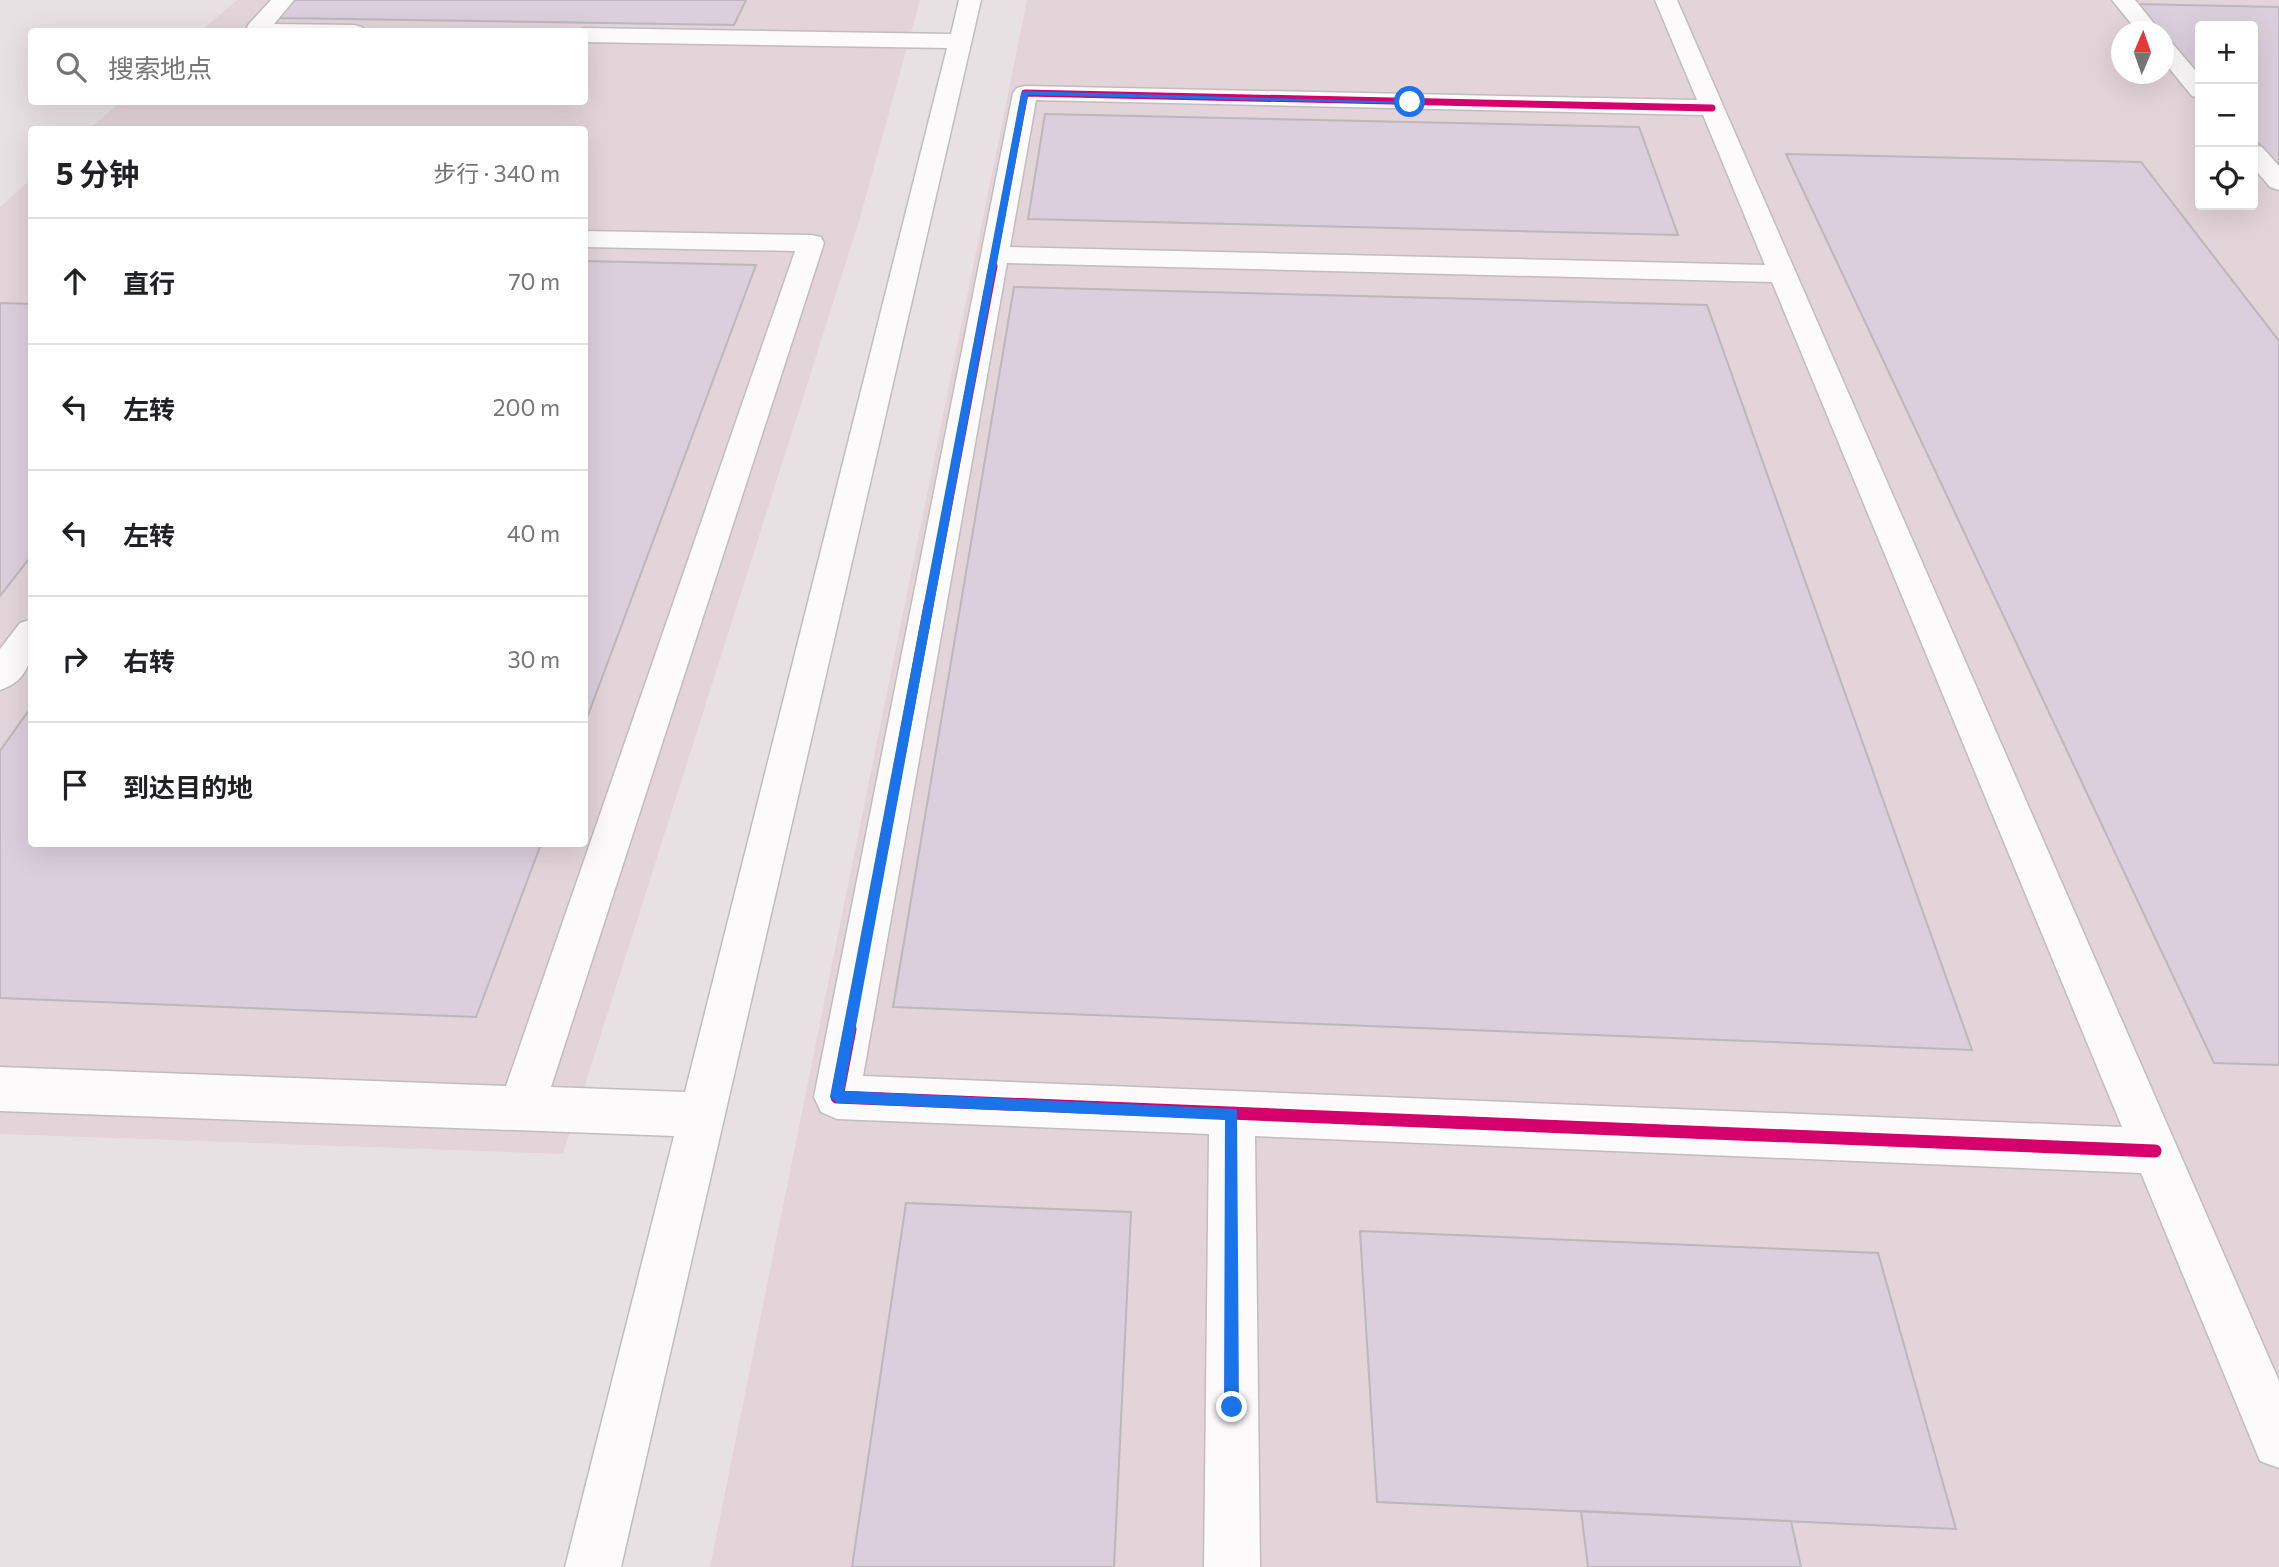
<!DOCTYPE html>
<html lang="zh">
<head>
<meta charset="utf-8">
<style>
	body { margin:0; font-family:Commissioner,"Noto Sans SC",sans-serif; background:#f6f6f6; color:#202124 }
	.controls { position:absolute; right:21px; top:21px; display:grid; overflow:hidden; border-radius:7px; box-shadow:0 7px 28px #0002 }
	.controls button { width:63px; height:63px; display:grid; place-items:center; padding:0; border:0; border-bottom:2px solid #e0e0e0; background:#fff; color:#202124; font:35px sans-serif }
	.compass { position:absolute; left:2111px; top:21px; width:63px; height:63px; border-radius:50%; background:#fff; box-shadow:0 7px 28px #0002; rotate:2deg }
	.stop { position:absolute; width:21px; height:21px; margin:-16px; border:5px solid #1a73e8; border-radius:50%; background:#fff }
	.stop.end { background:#1a73e8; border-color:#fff; box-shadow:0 2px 7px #0008 }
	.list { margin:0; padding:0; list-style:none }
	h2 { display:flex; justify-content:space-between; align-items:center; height:91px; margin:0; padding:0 28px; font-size:30px }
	h2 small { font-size:23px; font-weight:400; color:#757577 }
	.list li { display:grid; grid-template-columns:46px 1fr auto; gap:21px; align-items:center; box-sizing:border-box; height:126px; padding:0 28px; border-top:2px solid #e0e0e0 }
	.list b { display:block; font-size:26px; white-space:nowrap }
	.list em { font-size:23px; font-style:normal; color:#757577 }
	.icon { flex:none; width:38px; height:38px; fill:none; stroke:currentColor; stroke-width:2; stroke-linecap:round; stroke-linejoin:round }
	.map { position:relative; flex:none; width:2279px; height:1567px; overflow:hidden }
	.search { position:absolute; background:#fff; box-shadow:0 7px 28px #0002; left:28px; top:28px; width:560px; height:77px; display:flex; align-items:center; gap:18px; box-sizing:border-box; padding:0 24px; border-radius:7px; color:#757577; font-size:26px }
	.panel { position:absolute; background:#fff; box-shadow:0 7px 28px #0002; left:28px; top:126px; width:560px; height:721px; border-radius:7px }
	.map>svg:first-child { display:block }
</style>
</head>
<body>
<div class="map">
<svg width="2279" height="1567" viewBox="0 0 2279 1567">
	<rect width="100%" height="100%" fill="#e8e1e4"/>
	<path fill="#e3d4d9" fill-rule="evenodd" d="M237,0H920L860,218L563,1154L0,1134V207L31,179L32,844H584V130L89,129L121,102H584V32L201,31Z
		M1027,0H2279V1567H710ZM2200,26H2253V205H2200ZM2122,32H2164V74H2122Z"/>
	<path fill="#dccfdd" stroke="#bbb7ba" stroke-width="2" d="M295,0H746L734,25L278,18Z
		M2133,4L2279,7V166L2253,137V26H2200V78L2164,38V32H2158Z
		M1045,114L1639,127L1678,235L1028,219Z
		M1786,154L2141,162L2279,341V1065L2214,1063Z
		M584,261L756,265L584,726Z
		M1014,287L1707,305L1972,1050L893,1007Z
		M0,303L32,304V555L0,596Z
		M32,706V844H541L476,1017L0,998V751Z
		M906,1203L1131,1212L1114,1567H852Z
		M1360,1231L1878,1253L1956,1529L1377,1502Z
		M1581,1511L1791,1521L1801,1567H1588Z"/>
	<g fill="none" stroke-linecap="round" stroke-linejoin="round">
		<defs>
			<path id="minor" d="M271,0H294L274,24L354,25L362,27L365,32H246L248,25Z
				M959,0H981L621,1567H565L674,1136L0,1111V1067L506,1086L795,251L584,247V231L811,235L821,237L824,243L551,1087L685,1092L947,48L584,42V32H575L584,28L951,34Z
				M1655,0H1677L2279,1381V1468L2260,1461L2141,1173L1255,1136L1260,1567H1204L1209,1134L837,1119L821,1112L814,1097L1013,93L1017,88L1025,86L1697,100ZM1036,100L1703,115L1765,265L1010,247ZM1007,263L1772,282L2122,1127L863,1076Z
				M2112,0H2135L2161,32H2138Z
				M2164,41L2172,43L2200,76V98L2192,96L2164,62Z
				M2253,145L2262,147L2279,166V190L2270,187L2253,167Z
				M32,619C32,649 35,679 0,690V649L20,623Z"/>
		</defs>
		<use href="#minor" stroke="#c1bcbe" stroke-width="3"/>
		<use href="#minor" fill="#fcfafb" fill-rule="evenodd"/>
		<defs>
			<path id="cycleway-far3" d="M992,268L1025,93L1712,108"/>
			<path id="cycleway-far2" d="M929,605L993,266"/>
			<path id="cycleway-far1" d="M849,1031L929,603"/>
			<path id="cycleway" d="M850,1029L837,1097L2155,1151"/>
		</defs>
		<use href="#cycleway-far3" stroke="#fff" stroke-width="10"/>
		<use href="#cycleway-far2" stroke="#fff" stroke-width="12"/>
		<use href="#cycleway-far1" stroke="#fff" stroke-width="15"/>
		<use href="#cycleway" stroke="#fff" stroke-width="18"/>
		<use href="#cycleway-far3" stroke="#d6006c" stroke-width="7"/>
		<use href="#cycleway-far2" stroke="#d6006c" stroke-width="9"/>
		<use href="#cycleway-far1" stroke="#d6006c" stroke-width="10"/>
		<use href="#cycleway" stroke="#d6006c" stroke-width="13"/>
	</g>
	<path fill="#1a73e8" d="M1025,91L1413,102L1410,104L1028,95L844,1091L1237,1109L1239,1407L1237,1412L1232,1415L1226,1412L1224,1407L1225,1120L837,1103L830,1097L1021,93Z"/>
</svg>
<div class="controls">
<button>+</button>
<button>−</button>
<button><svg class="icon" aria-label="locate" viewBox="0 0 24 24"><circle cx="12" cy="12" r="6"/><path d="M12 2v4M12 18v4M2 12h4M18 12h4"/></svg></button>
</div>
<svg class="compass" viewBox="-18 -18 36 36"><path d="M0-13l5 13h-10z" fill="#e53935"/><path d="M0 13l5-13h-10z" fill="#757577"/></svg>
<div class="stop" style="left:1410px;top:102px"></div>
<div class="stop end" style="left:1232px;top:1407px"></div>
<div class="search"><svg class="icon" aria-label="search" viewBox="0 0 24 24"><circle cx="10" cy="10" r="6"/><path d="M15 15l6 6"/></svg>搜索地点</div>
<section class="panel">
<h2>5 分钟<small>步行 · 340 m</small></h2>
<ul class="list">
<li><svg class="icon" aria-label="ahead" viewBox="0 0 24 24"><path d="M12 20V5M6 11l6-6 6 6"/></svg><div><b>直行</b></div><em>70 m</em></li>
<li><svg class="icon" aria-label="left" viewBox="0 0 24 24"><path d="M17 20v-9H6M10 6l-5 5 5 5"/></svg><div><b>左转</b></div><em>200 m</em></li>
<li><svg class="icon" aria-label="left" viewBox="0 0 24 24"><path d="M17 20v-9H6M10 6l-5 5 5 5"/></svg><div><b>左转</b></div><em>40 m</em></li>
<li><svg class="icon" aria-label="right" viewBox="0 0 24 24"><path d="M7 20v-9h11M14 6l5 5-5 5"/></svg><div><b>右转</b></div><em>30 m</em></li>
<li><svg class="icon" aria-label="arrive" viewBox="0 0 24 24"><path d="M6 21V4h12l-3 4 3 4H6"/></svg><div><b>到达目的地</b></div></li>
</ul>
</section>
</div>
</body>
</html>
